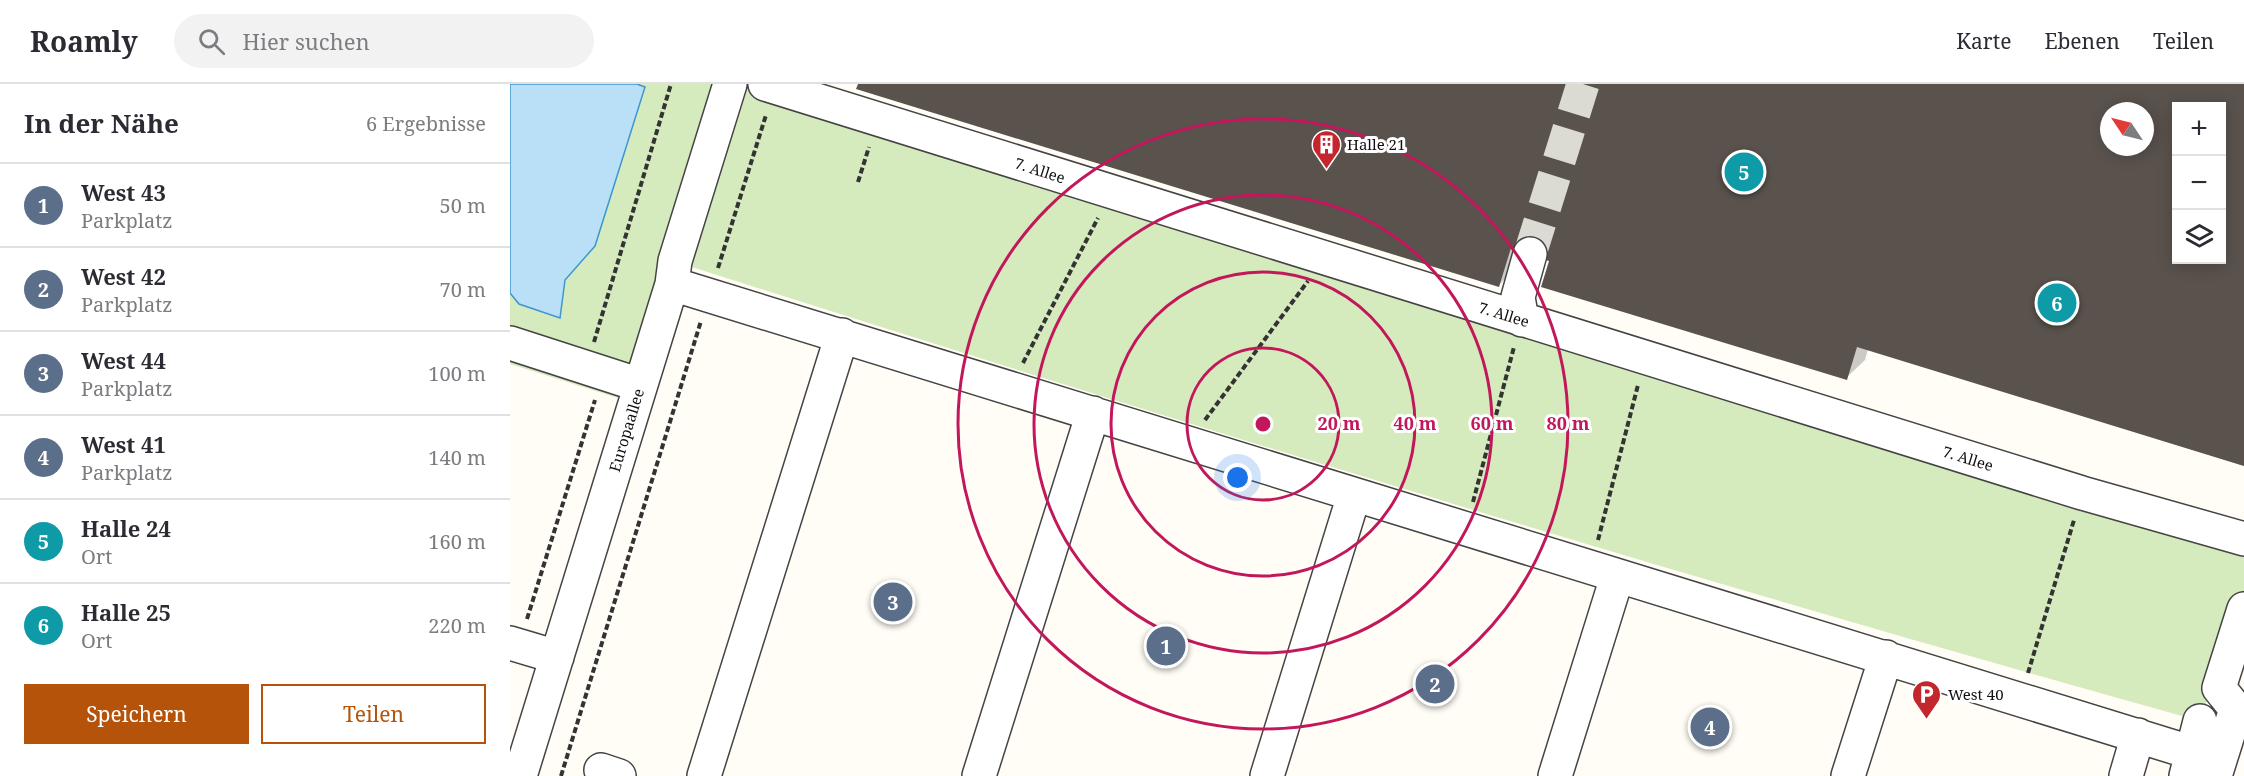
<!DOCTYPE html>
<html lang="de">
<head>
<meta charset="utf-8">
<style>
	body { margin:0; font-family:"Noto Serif",serif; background:#f2f2f3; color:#2b2b33 }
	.controls { position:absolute; right:18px; top:18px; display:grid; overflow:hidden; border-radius:0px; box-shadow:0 3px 15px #0003 }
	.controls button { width:54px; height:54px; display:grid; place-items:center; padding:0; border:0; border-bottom:2px solid #e1e1e2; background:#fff; color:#2b2b33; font:30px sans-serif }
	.compass { position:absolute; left:1590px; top:18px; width:54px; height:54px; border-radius:50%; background:#fff; box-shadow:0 3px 15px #0003; rotate:305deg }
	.you { position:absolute; left:728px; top:394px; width:21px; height:21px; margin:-15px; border:4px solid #fff; border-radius:50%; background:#1a73e8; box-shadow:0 0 0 9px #1a73e833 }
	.badge { display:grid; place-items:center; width:39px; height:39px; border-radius:50%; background:#b45309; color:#fff; font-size:20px; font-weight:700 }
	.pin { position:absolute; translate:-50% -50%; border:3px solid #fff; box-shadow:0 2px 6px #0006 }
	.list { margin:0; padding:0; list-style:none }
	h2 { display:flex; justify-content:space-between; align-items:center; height:78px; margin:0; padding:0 24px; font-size:26px }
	h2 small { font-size:20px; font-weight:400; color:#7c7c81 }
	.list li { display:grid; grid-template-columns:39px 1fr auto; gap:18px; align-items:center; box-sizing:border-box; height:84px; padding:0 24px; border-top:2px solid #e1e1e2 }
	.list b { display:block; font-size:22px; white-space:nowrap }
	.list p { margin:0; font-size:20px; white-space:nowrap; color:#7c7c81 }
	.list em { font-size:20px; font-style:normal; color:#7c7c81 }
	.actions { display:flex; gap:12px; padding:18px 24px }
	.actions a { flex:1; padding:14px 0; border:2px solid #b45309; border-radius:0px; text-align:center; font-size:21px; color:#b45309 }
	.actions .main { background:#b45309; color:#fff }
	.icon { flex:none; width:33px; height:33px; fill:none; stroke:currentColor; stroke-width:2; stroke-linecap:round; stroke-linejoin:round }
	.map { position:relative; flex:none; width:1734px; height:692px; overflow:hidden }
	header { display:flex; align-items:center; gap:36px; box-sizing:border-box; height:84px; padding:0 30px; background:#fff; border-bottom:2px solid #e1e1e2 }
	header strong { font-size:28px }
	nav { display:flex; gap:33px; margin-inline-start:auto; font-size:21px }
	.search { width:420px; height:54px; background:#f2f2f3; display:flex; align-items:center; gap:15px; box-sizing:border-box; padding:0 21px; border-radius:33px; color:#7c7c81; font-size:22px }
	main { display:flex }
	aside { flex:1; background:#fff }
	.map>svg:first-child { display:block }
</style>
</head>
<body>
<header>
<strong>Roamly</strong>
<div class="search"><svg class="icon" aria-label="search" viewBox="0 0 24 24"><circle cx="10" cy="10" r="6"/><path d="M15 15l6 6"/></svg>Hier suchen</div>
<nav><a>Karte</a><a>Ebenen</a><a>Teilen</a></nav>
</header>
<main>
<aside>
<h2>In der Nähe<small>6 Ergebnisse</small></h2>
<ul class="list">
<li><span class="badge" style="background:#5c6f8a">1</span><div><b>West 43</b><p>Parkplatz</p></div><em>50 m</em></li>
<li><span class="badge" style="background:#5c6f8a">2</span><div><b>West 42</b><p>Parkplatz</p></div><em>70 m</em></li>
<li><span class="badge" style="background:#5c6f8a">3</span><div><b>West 44</b><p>Parkplatz</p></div><em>100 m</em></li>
<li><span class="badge" style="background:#5c6f8a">4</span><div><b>West 41</b><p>Parkplatz</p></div><em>140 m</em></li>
<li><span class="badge" style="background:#0f9aa8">5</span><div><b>Halle 24</b><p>Ort</p></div><em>160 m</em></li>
<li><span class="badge" style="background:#0f9aa8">6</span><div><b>Halle 25</b><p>Ort</p></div><em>220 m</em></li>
</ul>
<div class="actions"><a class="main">Speichern</a><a>Teilen</a></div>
</aside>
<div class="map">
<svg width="1734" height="692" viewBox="0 0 1734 692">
	<rect width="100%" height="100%" fill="#fffdf5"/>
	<path fill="#d5ebbd" d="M0,0H255L1734,455V508L1690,637C1179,495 671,339 166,178L124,319L0,280Z"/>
	<path fill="#b9e0f7" stroke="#3f96cf" stroke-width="1.5" d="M0,0H127L135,3L85,162L55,196L50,234L9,220L0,209Z"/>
	<path fill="#0003" fill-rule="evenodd" d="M349,0H1734V382L1358,265L1355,276L1336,294L1043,171L1012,166L1007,183L989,201ZM1666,22H1712V176H1666ZM1599,27H1635V63H1599Z"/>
	<path fill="#5a524d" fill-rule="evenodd" d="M348,0H1734V382L1347,263L1337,296L1031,203L1039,177L1001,164L989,203L346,5ZM1666,22H1712V176H1666ZM1599,27H1635V63H1599Z"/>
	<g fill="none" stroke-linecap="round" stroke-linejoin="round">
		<path stroke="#dbdad3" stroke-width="33" stroke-dasharray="33 16" stroke-linecap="butt" d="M1020,170L1073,0"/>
		<defs>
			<path id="minor" d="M255,0L1572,409L1734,455
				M162,200L1683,669
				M1012,236L1008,213L1020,170
				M0,259L130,301
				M0,559L47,573
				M91,686L109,692
				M10,692L162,200L165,177L220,0
				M194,692L332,251
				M469,692L583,329
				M757,692L844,411
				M1045,692L1107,493
				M1338,692L1376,573
				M1616,692L1628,651
				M1676,692L1690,637
				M1705,692L1726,625L1709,604L1734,525"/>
		</defs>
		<use href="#minor" stroke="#444" stroke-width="36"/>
		<path stroke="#333" stroke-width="4" stroke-dasharray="6 3" stroke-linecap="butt" d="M348,98L359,63
			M208,184L256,31
			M84,258L161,0
			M513,279L588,134
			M695,336L798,197
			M963,418L1004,263
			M1088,456L1128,301
			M17,535L85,316
			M1518,589L1564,436
			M51,692L191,237"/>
		<use href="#minor" stroke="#fff" stroke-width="33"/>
	</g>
	<g fill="none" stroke="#c2185b" stroke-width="3">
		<circle cx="753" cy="340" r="76"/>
		<circle cx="753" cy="340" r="152"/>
		<circle cx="753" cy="340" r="229"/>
		<circle cx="753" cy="340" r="305"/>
	</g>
	<defs>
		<symbol id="building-pin" viewBox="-11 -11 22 30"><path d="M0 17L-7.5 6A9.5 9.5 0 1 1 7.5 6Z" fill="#c4262e" stroke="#fff"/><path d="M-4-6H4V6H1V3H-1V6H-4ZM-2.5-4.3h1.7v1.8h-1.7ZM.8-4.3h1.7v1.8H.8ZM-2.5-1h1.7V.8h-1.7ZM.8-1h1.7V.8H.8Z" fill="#fff"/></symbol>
		<symbol id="parking-pin" viewBox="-11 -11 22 30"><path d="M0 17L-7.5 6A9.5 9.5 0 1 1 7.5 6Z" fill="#c4262e" stroke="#fff"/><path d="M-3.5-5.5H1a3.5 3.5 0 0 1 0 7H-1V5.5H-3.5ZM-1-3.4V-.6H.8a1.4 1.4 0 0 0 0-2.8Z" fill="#fff"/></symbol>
	</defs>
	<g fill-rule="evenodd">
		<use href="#building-pin" x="800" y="44" width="33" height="45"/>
		<use href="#parking-pin" x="1400" y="594" width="33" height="45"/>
	</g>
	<g text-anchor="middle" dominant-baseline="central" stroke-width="6" stroke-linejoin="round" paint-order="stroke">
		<g font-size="15" fill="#111" stroke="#fff" text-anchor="start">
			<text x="837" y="60">Halle 21</text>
			<text x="1438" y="610">West 40</text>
		</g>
		<g font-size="15" fill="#111" stroke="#fff">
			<text transform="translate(530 86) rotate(18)">7. Allee</text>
			<text transform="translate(994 230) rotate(17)">7. Allee</text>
			<text transform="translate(116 346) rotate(-73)">Europaallee</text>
			<text transform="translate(1458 374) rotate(17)">7. Allee</text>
		</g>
	</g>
	<circle cx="753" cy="340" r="9" fill="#c2185b" stroke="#fff" stroke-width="3"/>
	<g font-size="18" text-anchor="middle" font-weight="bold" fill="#c2185b" stroke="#fff" stroke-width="6" stroke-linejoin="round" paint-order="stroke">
		<text x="829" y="346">20 m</text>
		<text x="905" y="346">40 m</text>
		<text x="982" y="346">60 m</text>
		<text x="1058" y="346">80 m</text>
	</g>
</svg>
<div class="controls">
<button>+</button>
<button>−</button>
<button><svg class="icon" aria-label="layers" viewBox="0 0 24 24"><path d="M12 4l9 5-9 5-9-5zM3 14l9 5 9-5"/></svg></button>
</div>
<svg class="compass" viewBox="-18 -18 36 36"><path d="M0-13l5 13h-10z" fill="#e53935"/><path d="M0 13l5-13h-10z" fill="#7c7c81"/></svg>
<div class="you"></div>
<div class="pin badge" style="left:656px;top:562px;background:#5c6f8a">1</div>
<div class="pin badge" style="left:925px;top:600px;background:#5c6f8a">2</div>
<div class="pin badge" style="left:383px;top:518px;background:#5c6f8a">3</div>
<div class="pin badge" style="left:1200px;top:643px;background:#5c6f8a">4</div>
<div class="pin badge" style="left:1234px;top:88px;background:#0f9aa8">5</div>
<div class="pin badge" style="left:1547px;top:219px;background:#0f9aa8">6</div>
</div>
</main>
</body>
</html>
